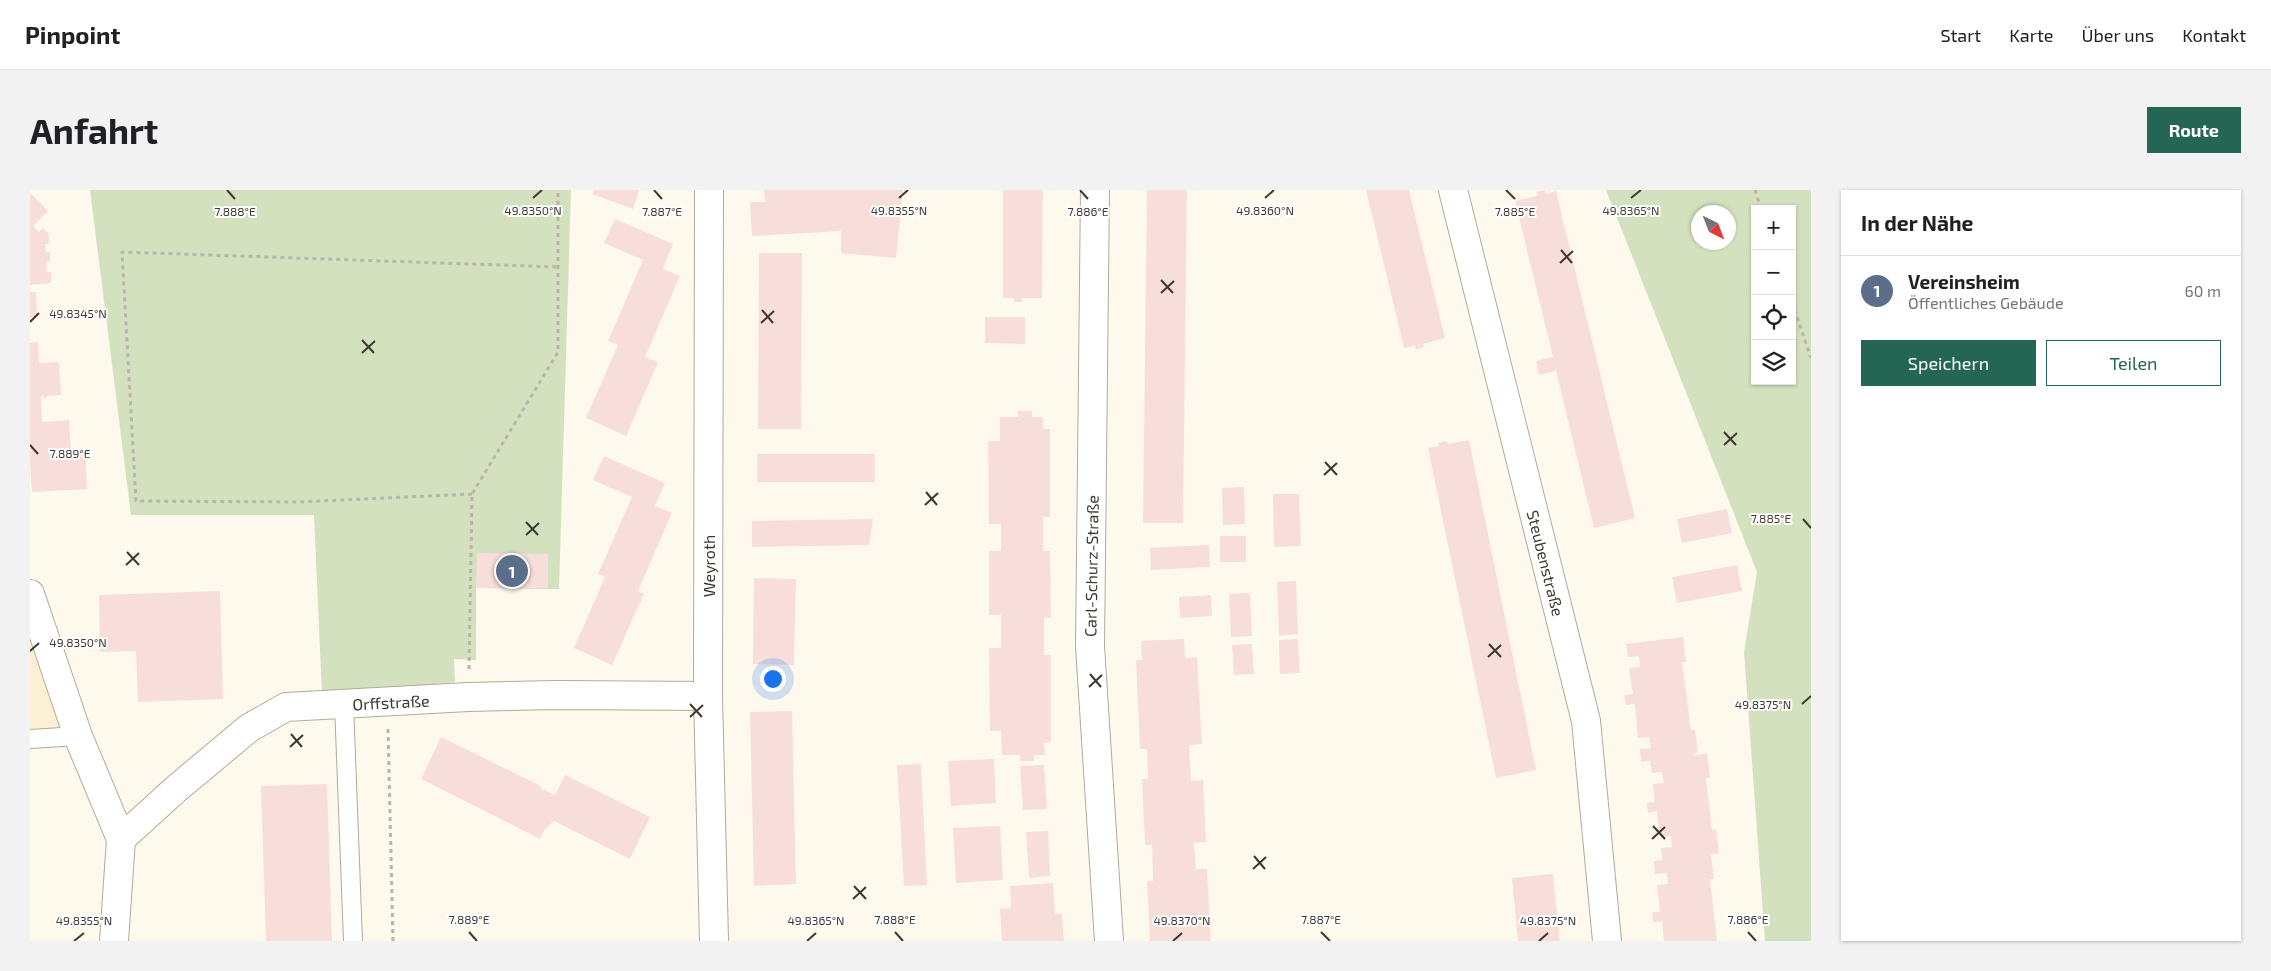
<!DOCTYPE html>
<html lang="de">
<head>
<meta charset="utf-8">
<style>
	body { margin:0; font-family:"Exo 2",sans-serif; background:#f2f2f2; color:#202124 }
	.controls { position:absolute; right:15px; top:15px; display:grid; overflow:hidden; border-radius:0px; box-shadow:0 1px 4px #0004 }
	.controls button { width:45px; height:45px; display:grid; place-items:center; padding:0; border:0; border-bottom:1px solid #e0e0e0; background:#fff; color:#202124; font:25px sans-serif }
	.compass { position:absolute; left:1661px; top:15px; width:45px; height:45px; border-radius:50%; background:#fff; box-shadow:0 1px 4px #0004; rotate:138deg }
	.you { position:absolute; left:742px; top:488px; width:18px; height:18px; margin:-12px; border:4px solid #fff; border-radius:50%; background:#1a73e8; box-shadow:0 0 0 8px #1a73e833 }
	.badge { display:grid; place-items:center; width:32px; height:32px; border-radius:50%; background:#256554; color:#fff; font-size:16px; font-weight:700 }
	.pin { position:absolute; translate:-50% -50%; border:2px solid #fff; box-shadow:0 1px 5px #0006 }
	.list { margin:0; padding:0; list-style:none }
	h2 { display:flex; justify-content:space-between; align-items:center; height:65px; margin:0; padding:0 20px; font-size:21px }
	h2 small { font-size:16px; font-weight:400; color:#757577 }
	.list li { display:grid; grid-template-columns:32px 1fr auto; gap:15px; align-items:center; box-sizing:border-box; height:70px; padding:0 20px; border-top:1px solid #e0e0e0 }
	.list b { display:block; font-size:19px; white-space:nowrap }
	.list p { margin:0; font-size:16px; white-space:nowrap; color:#757577 }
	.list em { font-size:16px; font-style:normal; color:#757577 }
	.actions { display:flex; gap:10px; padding:15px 20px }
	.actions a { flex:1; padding:11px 0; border:1px solid #256554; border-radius:0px; text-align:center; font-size:18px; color:#256554 }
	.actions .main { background:#256554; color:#fff }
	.icon { flex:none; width:28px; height:28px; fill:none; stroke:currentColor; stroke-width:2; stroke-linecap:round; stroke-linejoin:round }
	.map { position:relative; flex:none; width:1781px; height:751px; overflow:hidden; border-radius:0px }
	header { display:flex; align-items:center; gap:30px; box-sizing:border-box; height:70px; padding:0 25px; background:#fff; border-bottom:1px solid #e0e0e0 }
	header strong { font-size:24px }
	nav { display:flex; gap:28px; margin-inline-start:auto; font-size:18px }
	.intro { display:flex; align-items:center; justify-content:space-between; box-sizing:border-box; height:120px; padding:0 30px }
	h1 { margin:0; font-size:35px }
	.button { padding:12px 22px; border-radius:0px; background:#256554; color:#fff; font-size:18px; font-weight:700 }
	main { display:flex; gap:30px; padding:0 30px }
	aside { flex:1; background:#fff; border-radius:0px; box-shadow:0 1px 4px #0004 }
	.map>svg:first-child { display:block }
</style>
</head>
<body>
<header>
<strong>Pinpoint</strong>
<nav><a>Start</a><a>Karte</a><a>Über uns</a><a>Kontakt</a></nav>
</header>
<div class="intro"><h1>Anfahrt</h1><a class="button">Route</a></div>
<main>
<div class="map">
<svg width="1781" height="751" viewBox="0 0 1781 751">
	<rect width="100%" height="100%" fill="#fef9ed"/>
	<path fill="#fcf0d4" d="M0,404L48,546L0,549Z"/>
	<path fill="#d4e1bf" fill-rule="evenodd" d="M60,0H541L529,399L446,398V470L424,469L425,492L292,505L284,325H101Z
		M1576,0H1781V751H1735L1714,462L1727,382ZM1725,19H1762V191H1725ZM1668,22H1698V52H1668Z"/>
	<path fill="#f8dedb" d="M564,0H609L603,19L562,4Z
		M734,0H873L866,68L811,63V41L722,46L720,12H735Z
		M973,0H1013L1012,108H992V112H984V108H973Z
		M1117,0H1157L1153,333H1113Z
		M1336,0H1379L1415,148L1393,154L1394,157L1386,160L1385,156L1374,158Z
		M1515,0L1516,4L1526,1L1605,328L1564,338L1526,181L1509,185L1506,171L1523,167L1485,11L1507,6L1506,2Z
		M0,3L18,21L3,36L9,42L13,38L19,44V54H15L16,62H20V72H16L17,82H21V93L0,95Z
		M585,29L643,54L633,79L650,86L615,167L628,172L596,246L556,228L588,155L578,151L613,70L574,53Z
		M729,63H772L771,239H728Z
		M0,102H6L7,127H0Z
		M955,127H995V154L955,153Z
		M8,152L9,173L29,172L31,205L16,206V209H14V206H11L12,232L39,230L41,262L55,261L57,299L2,302L0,271V153Z
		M988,221H1002V227H1013V239H1020V327H1013V361H1020L1021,428L1014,427V465H1021V552L1014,553L1015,565H1004V571H990V565H972L971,541H960L959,458H971V425H959V361H971V334H959L958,251H970V227H988Z
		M1439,250L1506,580L1466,588L1398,258L1409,256L1408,253L1417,251L1418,254Z
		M727,264H845V292H727Z
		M574,266L635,293L625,316L642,323L608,401L614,404L582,475L544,458L575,387L568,384L602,307L563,290Z
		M1214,297L1215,334L1193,335L1192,298Z
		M1243,304H1269L1271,356L1244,357Z
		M1697,319L1702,343L1652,353L1647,329Z
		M843,329L839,355L722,357V331Z
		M1190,346H1216V372H1190Z
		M1179,355L1180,377L1121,380L1120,358Z
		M447,363L518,364V398H446Z
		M1707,375L1712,401L1647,413L1642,387Z
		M724,388L766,389L764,475L723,474Z
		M1266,391L1268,444L1249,446L1247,392Z
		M190,401L193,509L108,512L106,461L70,462L69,405Z
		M1220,403L1222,446L1201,447L1199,404Z
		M1181,405L1182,426L1150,428L1149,407Z
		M1653,447L1656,472H1652L1661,540H1665L1668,563L1663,564L1664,566L1677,563L1680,588H1676L1682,640L1686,639L1689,663L1681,665L1684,689H1680L1687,751H1634L1632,731L1623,732L1622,722H1630L1627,695L1638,694L1637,683L1625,684L1624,671L1632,670L1631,658L1642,657L1641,646L1629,647L1627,621L1618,623L1617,613L1625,612L1623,594L1634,593L1632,582L1622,583L1620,571L1611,572L1610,559L1621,558L1619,547L1608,548L1605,514L1596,515L1594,505L1603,504L1599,478L1610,477L1609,466L1598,467L1596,454Z
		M1154,449L1155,468L1167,467L1172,554L1159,555L1161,591L1173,590L1176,652L1164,653L1166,679H1177L1181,751H1120L1117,691H1123L1122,655H1115L1112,589H1118L1117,559H1110L1106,470H1112L1111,451Z
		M1268,449L1270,483L1250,484L1249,450Z
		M1222,454L1224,484L1204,485L1202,455Z
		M762,521L766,694L724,696L720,522Z
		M411,547L511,596L510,598L525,605L535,585L620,627L600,669L524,631L515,639L510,649L391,589Z
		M964,569L966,613L921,616L918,571Z
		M891,574L897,695L874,696L867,575Z
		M1014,575L1017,619L993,620L990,576Z
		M297,594L302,751H236L231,596Z
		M970,636L973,690L926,693L923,638Z
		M1018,641L1020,686L999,688L996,642Z
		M1523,684L1530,751H1488L1482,688Z
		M1023,693L1025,724L1032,723L1034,751H972L970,719L981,718L980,696Z"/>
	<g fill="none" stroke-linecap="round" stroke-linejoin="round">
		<defs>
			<path id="lane" d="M314,514L323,751
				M0,549L48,546"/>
			<path id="street" d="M679,0L678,506L684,751
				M1065,0L1060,456L1079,751
				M1423,0L1556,531L1577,751
				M0,404L48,546L91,649L84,751
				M91,649L146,599L219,538L256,517L438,507L527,505L678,506"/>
		</defs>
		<use href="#lane" stroke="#b3ab97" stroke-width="20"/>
		<use href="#street" stroke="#b3ab97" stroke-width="30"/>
		<path stroke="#b9b5ab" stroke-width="3" stroke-dasharray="4 4" stroke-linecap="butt" d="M1725,0L1731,19
			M1762,112L1781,168
			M442,304L268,312L106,311L92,62L528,77
			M439,479L442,304L528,162V0
			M358,539L363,751"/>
		<use href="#lane" stroke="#fff" stroke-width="18"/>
		<use href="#street" stroke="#fff" stroke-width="28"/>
	</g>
	<path fill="none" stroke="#3c3931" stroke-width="2" d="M197,0L205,9M624,0L632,9M1050,0L1058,9M1476,0L1485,9M503,8L512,0M869,8L878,0M1235,8L1244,0M1601,8L1611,0M1531,60L1542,73M1530,73L1543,61M1131,90L1143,103M1131,103L1144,91M732,120L743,133M0,132L9,123M731,133L744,121M332,150L344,163M332,163L345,151M1694,242L1706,255M0,255L8,264M1694,255L1707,243M1295,272L1307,285M1294,285L1307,273M896,302L907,315M895,315L908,303M1773,329L1781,338M496,332L508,345M496,345L509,333M97,362L109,375M96,375L109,363M1459,454L1471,467M0,461L9,453M1458,467L1471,455M1060,484L1071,497M1059,497L1072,485M660,514L672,527M1772,514L1781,506M660,527L673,515M261,544L272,557M260,557L273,545M1623,636L1635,649M1622,649L1635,637M1224,666L1235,679M1223,679L1236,667M824,696L836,709M823,709L836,697M439,742L447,751M865,742L873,751M1291,742L1300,751M1718,742L1726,751M44,751L54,743M777,751L786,743M1143,751L1152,743M1509,751L1518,743"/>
	<g text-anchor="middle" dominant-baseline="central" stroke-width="4" stroke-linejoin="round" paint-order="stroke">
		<g font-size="16" fill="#3c3931" stroke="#fff">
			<text transform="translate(1516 373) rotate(76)">Steubenstraße</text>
			<text transform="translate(678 376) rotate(-90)">Weyroth</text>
			<text transform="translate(1061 376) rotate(-89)">Carl-Schurz-Straße</text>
			<text transform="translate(361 512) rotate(-3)">Orffstraße</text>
		</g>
	</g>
	<g font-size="12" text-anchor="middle" fill="#3c3931" stroke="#fff" stroke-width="4" stroke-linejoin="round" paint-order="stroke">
		<text x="503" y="25">49.8350°N</text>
		<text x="869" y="25">49.8355°N</text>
		<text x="1235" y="25">49.8360°N</text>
		<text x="1601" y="25">49.8365°N</text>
		<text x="205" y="26">7.888°E</text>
		<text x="632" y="26">7.887°E</text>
		<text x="1058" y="26">7.886°E</text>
		<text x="1485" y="26">7.885°E</text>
		<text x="48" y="128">49.8345°N</text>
		<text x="40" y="268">7.889°E</text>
		<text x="1741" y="333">7.885°E</text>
		<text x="48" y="457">49.8350°N</text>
		<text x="1733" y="519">49.8375°N</text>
		<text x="439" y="734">7.889°E</text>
		<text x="865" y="734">7.888°E</text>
		<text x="1291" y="734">7.887°E</text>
		<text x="1718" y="734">7.886°E</text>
		<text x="54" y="735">49.8355°N</text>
		<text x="786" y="735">49.8365°N</text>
		<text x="1152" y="735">49.8370°N</text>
		<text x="1518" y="735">49.8375°N</text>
	</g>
</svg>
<div class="controls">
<button>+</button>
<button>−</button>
<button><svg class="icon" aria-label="locate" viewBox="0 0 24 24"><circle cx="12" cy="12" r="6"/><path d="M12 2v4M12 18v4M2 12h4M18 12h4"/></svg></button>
<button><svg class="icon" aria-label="layers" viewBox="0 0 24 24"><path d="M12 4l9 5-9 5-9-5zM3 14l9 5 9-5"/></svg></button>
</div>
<svg class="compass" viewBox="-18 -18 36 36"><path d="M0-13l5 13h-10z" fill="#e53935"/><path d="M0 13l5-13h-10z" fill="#757577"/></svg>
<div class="you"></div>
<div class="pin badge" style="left:482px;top:381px;background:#5c6f8a">1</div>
</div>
<aside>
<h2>In der Nähe<small></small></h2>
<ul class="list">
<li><span class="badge" style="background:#5c6f8a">1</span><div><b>Vereinsheim</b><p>Öffentliches Gebäude</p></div><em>60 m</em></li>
</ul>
<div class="actions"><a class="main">Speichern</a><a>Teilen</a></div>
</aside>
</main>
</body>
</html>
